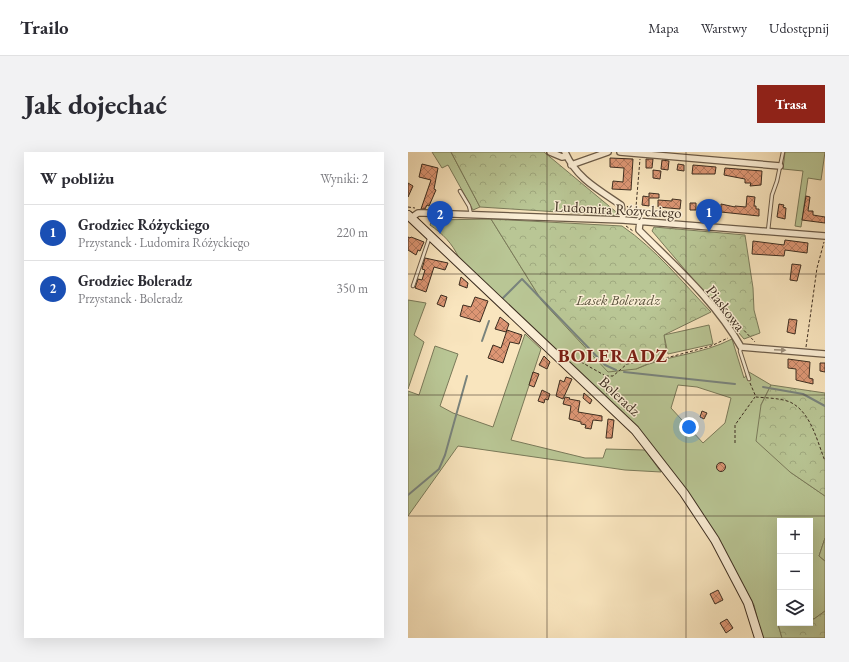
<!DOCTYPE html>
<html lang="pl">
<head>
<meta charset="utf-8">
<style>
	body { margin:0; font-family:"EB Garamond",serif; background:#f2f2f3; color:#2b2b33 }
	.controls { position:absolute; right:12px; bottom:12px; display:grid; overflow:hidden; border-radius:0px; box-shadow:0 4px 16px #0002 }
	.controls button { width:36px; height:36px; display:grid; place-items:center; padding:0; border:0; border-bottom:1px solid #e1e1e2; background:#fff; color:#2b2b33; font:20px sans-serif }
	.you { position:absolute; left:281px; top:275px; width:14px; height:14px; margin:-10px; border:3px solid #fff; border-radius:50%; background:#1a73e8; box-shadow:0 0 0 6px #1a73e833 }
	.badge { display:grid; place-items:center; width:26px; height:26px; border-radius:50%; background:#8f2418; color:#fff; font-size:13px; font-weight:700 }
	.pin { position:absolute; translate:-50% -33px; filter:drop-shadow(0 1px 2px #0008) }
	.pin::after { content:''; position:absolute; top:21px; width:14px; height:12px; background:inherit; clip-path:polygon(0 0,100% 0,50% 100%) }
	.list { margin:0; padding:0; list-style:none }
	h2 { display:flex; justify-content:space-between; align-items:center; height:52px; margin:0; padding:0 16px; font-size:17px }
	h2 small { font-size:13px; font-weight:400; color:#7c7c81 }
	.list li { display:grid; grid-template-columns:26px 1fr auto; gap:12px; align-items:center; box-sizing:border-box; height:56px; padding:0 16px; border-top:1px solid #e1e1e2 }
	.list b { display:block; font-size:15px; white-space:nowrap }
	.list p { margin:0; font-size:13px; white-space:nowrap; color:#7c7c81 }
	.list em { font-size:13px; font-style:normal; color:#7c7c81 }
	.icon { flex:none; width:22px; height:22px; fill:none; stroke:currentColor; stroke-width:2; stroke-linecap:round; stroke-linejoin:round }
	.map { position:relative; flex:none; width:417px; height:486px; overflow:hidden; border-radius:0px }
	header { display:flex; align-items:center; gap:24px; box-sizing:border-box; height:56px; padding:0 20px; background:#fff; border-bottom:1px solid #e1e1e2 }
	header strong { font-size:19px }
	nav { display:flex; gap:22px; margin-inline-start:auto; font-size:14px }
	.intro { display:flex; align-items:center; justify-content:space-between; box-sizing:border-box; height:96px; padding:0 24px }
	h1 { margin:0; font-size:28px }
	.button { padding:10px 18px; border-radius:0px; background:#8f2418; color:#fff; font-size:14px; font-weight:700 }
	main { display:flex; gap:24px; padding:0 24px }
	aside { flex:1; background:#fff; border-radius:0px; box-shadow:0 4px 16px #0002 }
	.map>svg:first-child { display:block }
</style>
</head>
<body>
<header>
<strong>Trailo</strong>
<nav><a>Mapa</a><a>Warstwy</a><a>Udostępnij</a></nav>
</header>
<div class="intro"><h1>Jak dojechać</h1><a class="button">Trasa</a></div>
<main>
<aside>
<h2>W pobliżu<small>Wyniki: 2</small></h2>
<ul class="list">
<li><span class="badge" style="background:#1a4fb4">1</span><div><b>Grodziec Różyckiego</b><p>Przystanek · Ludomira Różyckiego</p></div><em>220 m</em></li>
<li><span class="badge" style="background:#1a4fb4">2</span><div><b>Grodziec Boleradz</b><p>Przystanek · Boleradz</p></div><em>350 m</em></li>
</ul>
</aside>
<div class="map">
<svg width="417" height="486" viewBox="0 0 417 486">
	<defs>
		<pattern id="forest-crowns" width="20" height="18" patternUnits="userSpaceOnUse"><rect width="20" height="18" fill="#b9c695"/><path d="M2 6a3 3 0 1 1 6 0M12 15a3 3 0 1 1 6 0" fill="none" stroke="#a0aa80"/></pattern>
		<pattern id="building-cross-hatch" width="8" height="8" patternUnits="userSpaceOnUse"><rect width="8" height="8" fill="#dd9674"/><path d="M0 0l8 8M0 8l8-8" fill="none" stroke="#b47b5f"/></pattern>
	</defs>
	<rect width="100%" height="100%" fill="#f9e5be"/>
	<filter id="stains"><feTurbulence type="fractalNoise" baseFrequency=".005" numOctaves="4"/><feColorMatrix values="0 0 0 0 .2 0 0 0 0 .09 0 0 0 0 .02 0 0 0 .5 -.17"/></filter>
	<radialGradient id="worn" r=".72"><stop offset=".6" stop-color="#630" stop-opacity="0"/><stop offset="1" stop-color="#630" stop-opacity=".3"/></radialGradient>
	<path fill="#b9c695" stroke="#7a7a5a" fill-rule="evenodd" d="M24,0H43L72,55L65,58L40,13L34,16Z
		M377,0H417L413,28L400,26L393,75L387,74L395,19L375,17Z
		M83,67L134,149L228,217C259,203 293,203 324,187L336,226L341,220L363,233L353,253L382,320L417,344V386L411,404L417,409V459L406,467H402V369H372V471H376L370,472L374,486H354L346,453L312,390L271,328L225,271L51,106C44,91 35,82 22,73L24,68ZM270,233L289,235L323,246L317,271L295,291L263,256Z
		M0,148L18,151L6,183L16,190L0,237Z
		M301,173L305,192L260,202L256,183Z
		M117,182L133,197L103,288L177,306H195L198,297L237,298L253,320L217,318L50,294L0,364V239L11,243L27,194L50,202L32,254L45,261L85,275Z"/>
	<path fill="url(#forest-crowns)" stroke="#7a7a5a" d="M43,0H136L213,64L72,55Z
		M83,67L214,74C248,97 275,131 303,160L256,183L258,197L251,200V207L228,217L200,220L134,149Z
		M246,75L337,83L345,136L346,158L352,181L336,187L244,79Z
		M363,233L417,241V344L382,320L348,289L353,253Z
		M417,386V409L411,404Z
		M417,459V486H374L370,472L402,471V467H406Z"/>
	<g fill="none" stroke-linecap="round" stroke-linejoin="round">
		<path stroke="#79837d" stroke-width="2" d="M95,146L114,127L197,213L208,218
			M74,189L81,169
			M216,220L327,232
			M355,235L395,242L417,254
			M0,343L31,317L37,303L59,224"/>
	</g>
	<path fill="url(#building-cross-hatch)" stroke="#3c2d20" d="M202,6L225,7L223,38L204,37L205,29L215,30L216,16L202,15Z
		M238,7H245L244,16H238Z
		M254,8L261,9L260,18L253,17Z
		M14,12L30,16L26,37L28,38L21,54L19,53L17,57H13L23,28L11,25Z
		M270,12L276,13V19L269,18Z
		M285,13L308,15L307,22H284Z
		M317,16L354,19L353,33L342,34L343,31H337V27L316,23Z
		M245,18L253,19L252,27L245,26Z
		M0,31L5,34L0,45Z
		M241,41L251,42V46H241V54L234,53L235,44L241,45Z
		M339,44L347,45L346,54H348V57H351V64L313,60V52L327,55V54L338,55Z
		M398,44L402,45L400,59H405V63L417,65V71L394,68Z
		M264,47L273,48L272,57L250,55V48L264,49Z
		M298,50L304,51V59H297Z
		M282,51H288V58H282Z
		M371,52L376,53L375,55L378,56L377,67L369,65Z
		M0,85L2,86L3,85L16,90L12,99L10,98L8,103L0,98Z
		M377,88L400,91L399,101L377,98L376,104L344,102L345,89L376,93Z
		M17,106L40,111L37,118L26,115L18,140L7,136L10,127L14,128L17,118L14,117Z
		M384,112L393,113L389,129L382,128Z
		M53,125L60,131L59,136L51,133Z
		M33,143L39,145L36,155L29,152Z
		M67,145L80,149L72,170L52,164L55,153L63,155Z
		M92,165L101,172L98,180L87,177Z
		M381,167L389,168L387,182L379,180Z
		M99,178L114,183L111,192L102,190L95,211L80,206L85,193L93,196Z
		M136,204L142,210L139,217L131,213Z
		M380,207L402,210L401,226L405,227V232L388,228V217L380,216Z
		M412,211H417V220L412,219Z
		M125,220L131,222L126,235L121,233Z
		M158,225L164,227L155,247L148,244L152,228L156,230Z
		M134,238L142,242L140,248L137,247L136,251L130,249Z
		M176,241L184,248L182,252L175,246Z
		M157,245L162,246L161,247L172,249L170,260L194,264V269L185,268L183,277L177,276L178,273L173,272V270L161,267L163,254L155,252Z
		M294,259L299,261L296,267L292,265Z
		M200,267L206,268L204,286H198Z
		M308.5 315a4.5 4.5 0 1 1 9 0a4.5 4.5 0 1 1-9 0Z
		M310,438L315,448L307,452L302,442Z
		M319,467L325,476L318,481L312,471Z"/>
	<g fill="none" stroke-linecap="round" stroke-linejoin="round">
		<defs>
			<path id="lane" d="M52,39L61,54L63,62
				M360,79L364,43L369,29L375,0
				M5,134L21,87
				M333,196L332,199L341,227"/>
			<path id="street" d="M142,0L154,5L159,4
				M157,0C168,26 191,38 213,53L215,68
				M212,0L372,14
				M163,13L200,0
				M3,66L10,61H16L215,68L417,84
				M232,69L231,78C267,114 308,150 333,195L417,202"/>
			<path id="secondary" d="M0,63L227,278L276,341L307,388L340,451L351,486"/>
		</defs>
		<use href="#lane" stroke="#6b5b48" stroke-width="4.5"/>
		<use href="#street" stroke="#6b5b48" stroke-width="8"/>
		<use href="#secondary" stroke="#3c2d20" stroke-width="10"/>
		<path stroke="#3c2d20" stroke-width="1" stroke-dasharray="3 2" stroke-linecap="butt" d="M219,54L223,59L228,55L232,7
			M0,55L7,56
			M223,59L227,62
			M218,74L225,79
			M312,153L347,190
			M398,195L409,116L416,90
			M173,210L196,223
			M342,231L348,245C358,246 372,246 382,250C403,260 409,289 417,309
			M199,242L196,224H205L219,212L262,205L303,194L320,186
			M327,291V273L347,245"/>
		<use href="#lane" stroke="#fbeed5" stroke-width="2.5"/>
		<use href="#street" stroke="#fbeed5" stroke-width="5.5"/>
		<use href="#secondary" stroke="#fbeed5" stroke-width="8"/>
	</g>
	<defs><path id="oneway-solid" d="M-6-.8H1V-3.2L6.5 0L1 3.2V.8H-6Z"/></defs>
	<use fill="#9c8e7a" href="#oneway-solid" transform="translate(372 198) rotate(3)"/>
	<path fill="none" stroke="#3c2d20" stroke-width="1" stroke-opacity="0.55" d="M139,0V486M278,0V486M0,122H417M0,243H417M0,364H417"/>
	<g text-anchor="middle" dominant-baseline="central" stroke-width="3" stroke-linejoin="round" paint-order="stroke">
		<g font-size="15" fill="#3c2d20" stroke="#fbeed5">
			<text transform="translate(210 57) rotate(3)">Ludomira Różyckiego</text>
			<text transform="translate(318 156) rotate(52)">Piaskowa</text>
			<text transform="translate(212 244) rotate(43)">Boleradz</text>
		</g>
		<g font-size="15" font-style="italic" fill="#5b533d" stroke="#fbeed5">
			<text x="210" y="147">Lasek Boleradz</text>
		</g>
		<g font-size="19" font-weight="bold" letter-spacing="1" fill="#7a1f14" stroke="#fbeed5">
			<text x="205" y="203">BOLERADZ</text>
		</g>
	</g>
	<rect width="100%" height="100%" filter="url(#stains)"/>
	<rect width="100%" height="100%" fill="url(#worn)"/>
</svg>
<div class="controls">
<button>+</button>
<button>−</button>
<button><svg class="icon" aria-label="layers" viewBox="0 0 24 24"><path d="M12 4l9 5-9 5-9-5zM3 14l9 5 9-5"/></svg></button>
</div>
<div class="you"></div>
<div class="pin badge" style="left:301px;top:80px;background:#1a4fb4">1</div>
<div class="pin badge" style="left:32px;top:82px;background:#1a4fb4">2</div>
</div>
</main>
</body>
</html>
